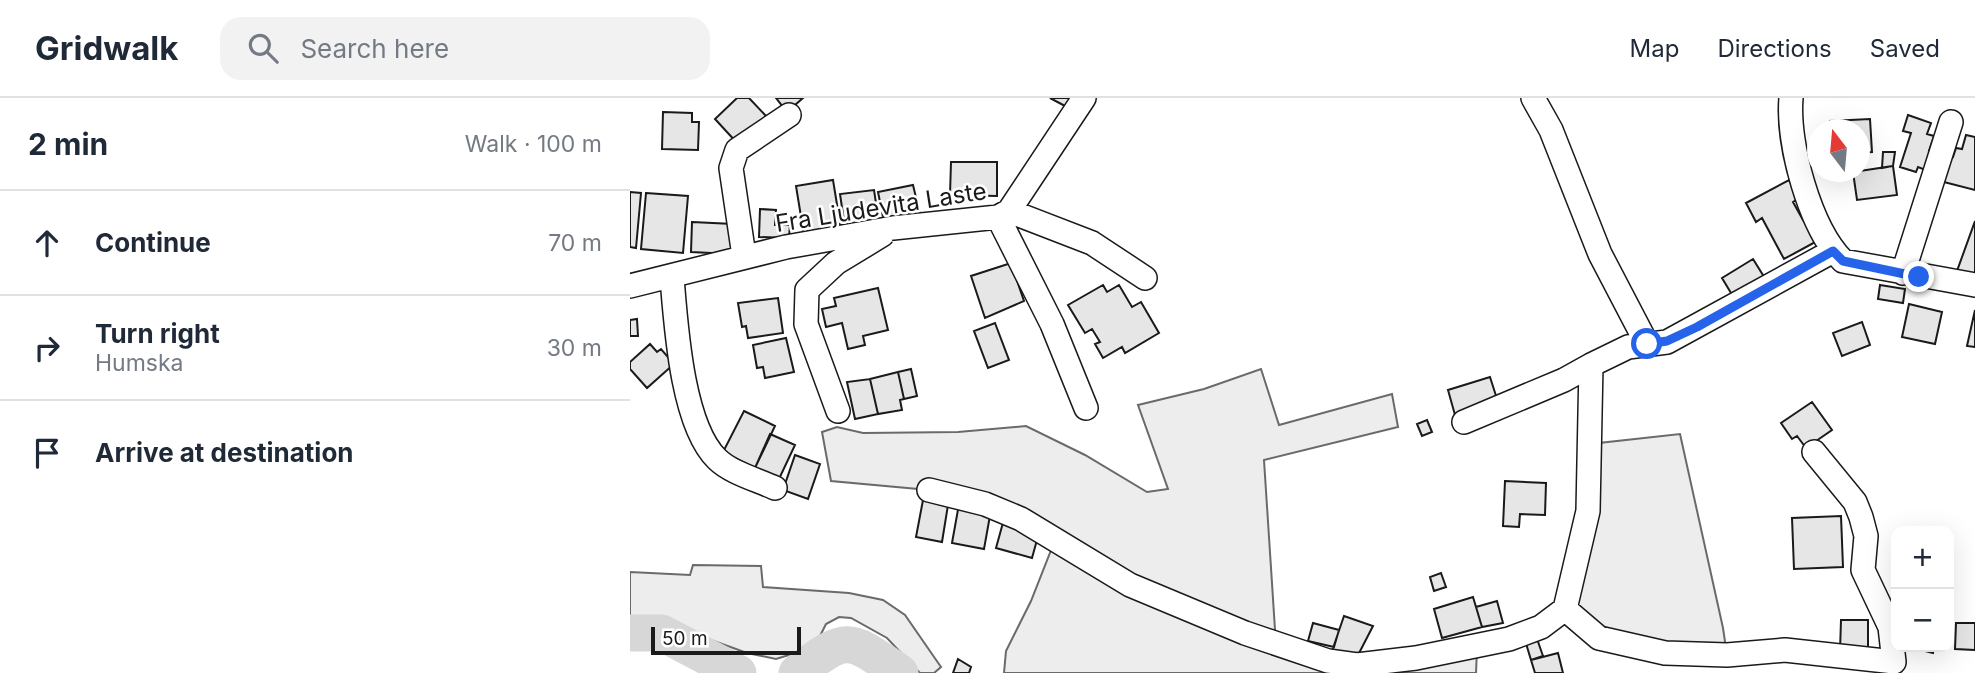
<!DOCTYPE html>
<html lang="en">
<head>
<meta charset="utf-8">
<style>
	body { margin:0; font-family:Inter,sans-serif; background:#f2f2f3; color:#1f2937 }
	.controls { position:absolute; right:21px; bottom:21px; display:grid; overflow:hidden; border-radius:14px; box-shadow:0 7px 28px #0002 }
	.controls button { width:63px; height:63px; display:grid; place-items:center; padding:0; border:0; border-bottom:2px solid #e0e1e3; background:#fff; color:#1f2937; font:35px sans-serif }
	.compass { position:absolute; left:1177px; top:21px; width:63px; height:63px; border-radius:50%; background:#fff; box-shadow:0 7px 28px #0002; rotate:344deg }
	.scale { position:absolute; left:21px; bottom:18px; width:150px; box-sizing:border-box; padding-left:7px; border:4px solid #1a1a1a; border-top:0; font-size:19px; line-height:24px; white-space:nowrap; color:#1a1a1a; -webkit-text-stroke:5px #fff; paint-order:stroke }
	.stop { position:absolute; width:21px; height:21px; margin:-16px; border:5px solid #2563eb; border-radius:50%; background:#fff }
	.stop.end { background:#2563eb; border-color:#fff; box-shadow:0 2px 7px #0008 }
	.list { margin:0; padding:0; list-style:none }
	h2 { display:flex; justify-content:space-between; align-items:center; height:91px; margin:0; padding:0 28px; font-size:30px }
	h2 small { font-size:23px; font-weight:400; color:#747a83 }
	.list li { display:grid; grid-template-columns:46px 1fr auto; gap:21px; align-items:center; box-sizing:border-box; height:105px; padding:0 28px; border-top:2px solid #e0e1e3 }
	.list b { display:block; font-size:26px; white-space:nowrap }
	.list p { margin:0; font-size:23px; white-space:nowrap; color:#747a83 }
	.list em { font-size:23px; font-style:normal; color:#747a83 }
	.icon { flex:none; width:38px; height:38px; fill:none; stroke:currentColor; stroke-width:2; stroke-linecap:round; stroke-linejoin:round }
	.map { position:relative; flex:none; width:1345px; height:575px; overflow:hidden }
	header { display:flex; align-items:center; gap:42px; box-sizing:border-box; height:98px; padding:0 35px; background:#fff; border-bottom:2px solid #e0e1e3 }
	header strong { font-size:33px }
	nav { display:flex; gap:38px; margin-inline-start:auto; font-size:24px }
	.search { width:490px; height:63px; background:#f2f2f3; display:flex; align-items:center; gap:18px; box-sizing:border-box; padding:0 24px; border-radius:21px; color:#747a83; font-size:26px }
	main { display:flex }
	aside { flex:1; background:#fff }
	.map>svg:first-child { display:block }
</style>
</head>
<body>
<header>
<strong>Gridwalk</strong>
<div class="search"><svg class="icon" aria-label="search" viewBox="0 0 24 24"><circle cx="10" cy="10" r="6"/><path d="M15 15l6 6"/></svg>Search here</div>
<nav><a>Map</a><a>Directions</a><a>Saved</a></nav>
</header>
<main>
<aside>
<h2>2 min<small>Walk · 100 m</small></h2>
<ul class="list">
<li><svg class="icon" aria-label="ahead" viewBox="0 0 24 24"><path d="M12 20V5M6 11l6-6 6 6"/></svg><div><b>Continue</b></div><em>70 m</em></li>
<li><svg class="icon" aria-label="right" viewBox="0 0 24 24"><path d="M7 20v-9h11M14 6l5 5-5 5"/></svg><div><b>Turn right</b><p>Humska</p></div><em>30 m</em></li>
<li><svg class="icon" aria-label="arrive" viewBox="0 0 24 24"><path d="M6 21V4h12l-3 4 3 4H6"/></svg><div><b>Arrive at destination</b></div></li>
</ul>
</aside>
<div class="map">
<svg width="1345" height="575" viewBox="0 0 1345 575">
	<rect width="100%" height="100%" fill="#fff"/>
	<path fill="#ededed" stroke="#6a6a6a" stroke-width="2" d="M631,271L649,327L762,296L768,329L634,362L646,547L735,575H374L376,553L401,503L425,442L299,392L201,383L192,334L207,329L233,335L328,334L396,328L455,357L517,394L538,391L508,307L574,291Z
		M1050,336L1093,530L1097,557L985,543L935,511L960,346Z
		M63,467L131,468L133,489L219,495L253,502L275,517L311,569L304,575H290L257,540L221,520L209,519L196,526L188,542L172,553L146,561L117,555L26,522L0,521V474L60,477Z
		M847,551L846,575H756Z"/>
	<g fill="none" stroke-linecap="round" stroke-linejoin="round">
		<path stroke="#d7d7d7" stroke-width="37" d="M0,535H32L108,575
			M167,575C218,535 219,540 270,575"/>
	</g>
	<path fill="#e6e6e6" stroke="#1a1a1a" stroke-width="2" d="M107,0H119L137,19L108,46L85,21Z
		M146,0H173L157,14Z
		M420,0H441L437,9Z
		M33,14L62,15V24H69L68,52L32,51Z
		M1278,17L1301,25L1297,36L1304,38L1299,53L1304,55L1298,73L1288,69L1286,74L1270,69L1281,35L1273,33Z
		M1240,21L1242,54L1230,55V32H1201L1200,23Z
		M1336,37L1345,39V92L1310,83L1317,57L1323,59L1326,50L1332,51Z
		M1253,54H1265L1263,68L1252,70Z
		M321,64H367V98L320,97Z
		M1263,68L1267,97L1227,102L1223,74Z
		M203,82L211,131L174,137L166,88Z
		M1159,82L1169,100L1163,104L1173,122L1177,119L1189,142L1154,161L1132,120L1126,124L1116,105Z
		M283,87L290,116L254,124L248,94Z
		M244,92L249,125L215,130L210,96Z
		M0,94L11,95L6,150L0,149Z
		M16,95L58,98L53,155L11,151Z
		M130,111L146,112L145,127H160L159,140L129,139Z
		M1345,123V179L1327,173Z
		M62,124L103,126L101,156L61,154Z
		M1123,161L1136,182L1104,200L1092,180Z
		M381,165L394,203L355,220L341,178Z
		M473,187L477,194L489,187L502,209L511,204L529,235L495,255L492,249L473,260L465,246L470,244L462,231L455,235L438,207Z
		M1250,187L1275,191L1273,205L1248,201Z
		M248,190L258,232L233,238L235,247L218,251L212,225L196,229L192,211L206,208L204,200Z
		M148,200L153,235L118,240L116,228L112,229L108,205Z
		M1279,206L1312,214L1305,246L1272,239Z
		M1345,212V249L1337,248Z
		M7,221L8,238H0V222Z
		M1232,224L1240,247L1212,258L1203,235Z
		M365,225L379,262L358,270L344,233Z
		M156,240L164,274L135,280L133,269L127,270L123,247Z
		M20,246L27,254L31,251L44,266L17,290L0,271V264Z
		M281,271L287,298L274,301L268,274Z
		M268,274L274,301L270,302L272,312L248,316L240,281Z
		M860,279L868,304L825,317L818,292Z
		M240,281L248,316L225,321L217,284Z
		M1182,304L1202,332L1176,350L1167,338L1162,341L1151,325Z
		M114,313L145,328L125,370L93,354Z
		M797,322L802,334L792,338L787,326Z
		M140,336L165,347L149,381L125,370Z
		M165,357L190,366L178,401L153,392Z
		M875,383L916,385L915,417L890,416L889,429L873,428Z
		M293,402L318,407L312,444L286,439Z
		M329,406L361,412L354,451L322,445Z
		M1211,418L1213,469L1164,471L1162,420Z
		M374,421L410,431L402,460L366,450Z
		M811,475L816,489L804,493L800,479Z
		M843,499L852,529L812,540L804,511Z
		M867,503L873,525L852,529L846,509Z
		M714,518L743,528L726,561L702,553Z
		M1211,522H1238V554L1210,553Z
		M683,525L709,532L704,549L678,543Z
		M1326,525H1345V552L1325,551Z
		M906,538L913,558L901,562L895,542Z
		M1279,549H1304L1303,555Z
		M928,555L933,575H905L901,562Z
		M328,561L341,569L339,575H323Z"/>
	<g fill="none" stroke-linecap="round" stroke-linejoin="round">
		<defs>
			<path id="minor" d="M903,0L921,32L970,156L1017,246
				M1161,0C1157,46 1180,130 1213,163L1345,187
				M379,113L462,145L515,180
				M368,119L422,226L456,310
				M114,158L101,70L107,52L159,17
				M1273,175L1321,24
				M42,180C46,228 52,327 87,361C101,375 128,382 145,390
				M0,188L156,149L263,130L368,119L379,113L454,0
				M208,313L176,226L177,192L206,165L252,137
				M834,324L934,282L961,267
				M299,392L355,406L391,421L500,487L615,535L698,563L727,567L786,560L879,541L911,529L935,511L969,540L1035,555L1097,557L1155,552L1264,564L1260,529L1233,472L1236,438L1231,419L1225,404L1184,354
				M935,511L958,413L961,267L998,249L1037,244L1203,153"/>
		</defs>
		<use href="#minor" stroke="#1a1a1a" stroke-width="26"/>
		<use href="#minor" stroke="#fff" stroke-width="23"/>
	</g>
	<g fill="none" stroke-linecap="round" stroke-linejoin="round">
		<path stroke="#2563eb" stroke-width="9" d="M1017,246L1037,243L1067,229L1203,153L1213,163L1289,179"/>
	</g>
	<g text-anchor="middle" dominant-baseline="central" stroke-width="5" stroke-linejoin="round" paint-order="stroke">
		<g font-size="24" fill="#1a1a1a" stroke="#fff">
			<text transform="translate(251 109) rotate(-9)">Fra Ljudevita Laste</text>
		</g>
	</g>
</svg>
<div class="controls">
<button>+</button>
<button>−</button>
</div>
<svg class="compass" viewBox="-18 -18 36 36"><path d="M0-13l5 13h-10z" fill="#e53935"/><path d="M0 13l5-13h-10z" fill="#747a83"/></svg>
<div class="scale">50 m</div>
<div class="stop" style="left:1017px;top:246px"></div>
<div class="stop end" style="left:1289px;top:179px"></div>
</div>
</main>
</body>
</html>
